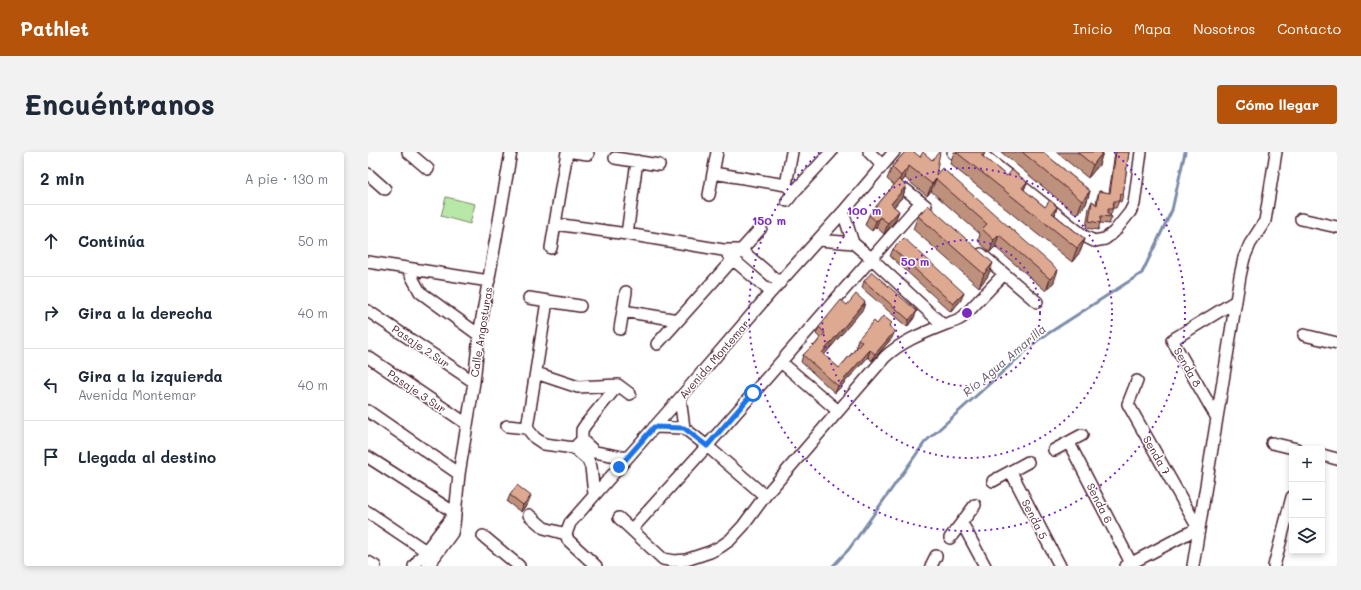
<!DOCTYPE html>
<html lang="es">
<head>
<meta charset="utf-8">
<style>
	body { margin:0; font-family:Mali,sans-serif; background:#f2f2f3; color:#1f2937 }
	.controls { position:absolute; right:12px; bottom:12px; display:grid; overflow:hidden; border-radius:4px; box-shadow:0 2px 6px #0003 }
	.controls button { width:36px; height:36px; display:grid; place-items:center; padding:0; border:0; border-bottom:1px solid #e0e1e3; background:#fff; color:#1f2937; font:20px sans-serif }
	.stop { position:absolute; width:12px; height:12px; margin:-9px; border:3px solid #1a73e8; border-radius:50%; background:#fff }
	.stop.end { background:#1a73e8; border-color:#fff; box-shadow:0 1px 4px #0008 }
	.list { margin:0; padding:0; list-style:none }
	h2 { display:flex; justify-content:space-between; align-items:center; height:52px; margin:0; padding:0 16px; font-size:17px }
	h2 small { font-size:13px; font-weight:400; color:#747a83 }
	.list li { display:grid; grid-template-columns:26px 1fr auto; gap:12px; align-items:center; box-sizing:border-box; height:72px; padding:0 16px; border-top:1px solid #e0e1e3 }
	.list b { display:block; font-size:15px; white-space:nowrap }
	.list p { margin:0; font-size:13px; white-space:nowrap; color:#747a83 }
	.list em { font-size:13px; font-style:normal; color:#747a83 }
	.icon { flex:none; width:22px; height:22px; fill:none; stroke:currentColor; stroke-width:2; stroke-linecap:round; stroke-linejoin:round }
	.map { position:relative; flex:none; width:969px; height:414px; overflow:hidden; border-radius:4px }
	header { display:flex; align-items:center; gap:24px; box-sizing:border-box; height:56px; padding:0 20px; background:#b45309; color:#fff }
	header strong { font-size:19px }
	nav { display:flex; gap:22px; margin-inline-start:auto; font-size:14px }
	.intro { display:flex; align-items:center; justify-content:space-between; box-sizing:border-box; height:96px; padding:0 24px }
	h1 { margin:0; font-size:28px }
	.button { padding:10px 18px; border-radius:4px; background:#b45309; color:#fff; font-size:14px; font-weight:700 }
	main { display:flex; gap:24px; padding:0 24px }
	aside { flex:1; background:#fff; border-radius:4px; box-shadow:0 2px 6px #0003 }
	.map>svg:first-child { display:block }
</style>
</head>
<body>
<header>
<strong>Pathlet</strong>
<nav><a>Inicio</a><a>Mapa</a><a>Nosotros</a><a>Contacto</a></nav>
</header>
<div class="intro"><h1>Encuéntranos</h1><a class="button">Cómo llegar</a></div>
<main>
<aside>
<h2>2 min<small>A pie · 130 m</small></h2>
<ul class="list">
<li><svg class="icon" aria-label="ahead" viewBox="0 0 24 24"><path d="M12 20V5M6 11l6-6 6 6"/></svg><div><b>Continúa</b></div><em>50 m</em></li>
<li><svg class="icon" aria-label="right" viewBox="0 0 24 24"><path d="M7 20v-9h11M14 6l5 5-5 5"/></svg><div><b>Gira a la derecha</b></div><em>40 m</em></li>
<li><svg class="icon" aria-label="left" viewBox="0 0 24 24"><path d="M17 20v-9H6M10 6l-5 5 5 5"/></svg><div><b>Gira a la izquierda</b><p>Avenida Montemar</p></div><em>40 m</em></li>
<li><svg class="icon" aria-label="arrive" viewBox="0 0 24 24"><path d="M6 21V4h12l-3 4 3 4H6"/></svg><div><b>Llegada al destino</b></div></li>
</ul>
</aside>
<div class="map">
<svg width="969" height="414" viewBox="0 0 969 414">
	<rect width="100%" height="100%" fill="#fff"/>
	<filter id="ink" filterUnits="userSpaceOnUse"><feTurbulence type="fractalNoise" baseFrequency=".025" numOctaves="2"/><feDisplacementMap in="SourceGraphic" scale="8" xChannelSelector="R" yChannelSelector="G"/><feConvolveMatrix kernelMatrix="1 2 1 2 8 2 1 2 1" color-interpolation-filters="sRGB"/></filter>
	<g filter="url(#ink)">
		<path fill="#b7e8a7" stroke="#808469" d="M78,45L107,52L102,72L73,64Z"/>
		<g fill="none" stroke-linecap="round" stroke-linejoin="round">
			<path stroke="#7c8ca9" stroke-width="3" d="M465,414L481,397L557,290L670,188L774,121L804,58L817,0"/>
			<defs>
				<path id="minor" d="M40,0L60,17
					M205,0L220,2
					M501,0L514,13
					M611,0L716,84L726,89L737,87L746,80L762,60L766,52L773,0
					M585,1L586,0
					M247,6L291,13
					M345,21L418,33L426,40L463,0
					M0,22L17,37
					M418,33L424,0
					M538,38L558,54
					M341,43L349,0
					M419,49L426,40
					M475,60L485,91
					M933,67L969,75
					M187,72L259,82L355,98H373L412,131
					M259,82L269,9
					M451,88L485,91L503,106L575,173
					M183,96L199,0
					M613,102L669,150
					M360,103L403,140
					M0,110L121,129
					M39,116L52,140L111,183
					M161,146L212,154
					M179,149L159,276L167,286L176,292L206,296L220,308L223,315L226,342
					M0,159L106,230
					M255,159L310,168
					M252,177L258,140
					M936,183L969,191
					M289,192L393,76
					M0,205L99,272
					M413,210L470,259
					M168,221L210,235L250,233L262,242
					M312,246L316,276
					M0,259L91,322
					M849,266L804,188L868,149
					M139,274L159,276
					M286,275L316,276L339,294L397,344
					M214,288L227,300L259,306
					M701,291L763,411
					M904,291L929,297
					M206,296L214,288V278L218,272L250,233
					M686,298L714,283
					M954,303L969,307
					M0,305L87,361
					M643,320L692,414
					M625,329L660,310
					M0,360L58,399
					M161,363L176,376L198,382
					M251,366L295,407L306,409L318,408L342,400L352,395L362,388L375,374L397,344L517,205C533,190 553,182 573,174C582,170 589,170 596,164L636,122
					M594,371L617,414
					M264,377L339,294L553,50
					M115,384L151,414
					M582,386L607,353
					M0,410L7,414
					M46,414L87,361
					M60,414L84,381L86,373L91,322L106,230L111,183L143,0
					M228,414L200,388L198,382L202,371L312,246L403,140L475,60L526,0
					M563,414L568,404
					M758,414L830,376L760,252L769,229
					M825,414L872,124L876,106L882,92L897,69L908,0
					M906,414L924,345"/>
			</defs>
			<use href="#minor" stroke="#4a1f2b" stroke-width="14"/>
			<use href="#minor" stroke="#fff" stroke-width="11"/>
		</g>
		<path fill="#be917d" stroke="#4a1f2b" d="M537,0L568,23L686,130L678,139L627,95L622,100L610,89L612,82L563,39L559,44L537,26L534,30L538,34L535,44L526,55L531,59L527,69L516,82L508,75L504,79L497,73L501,63L526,33L519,27L524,15Z
			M586,0H617L615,5L639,24L659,30L656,38L677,55H689L687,63L717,87L712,100L704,110L582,12Z
			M633,0H675L722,39L718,52L709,63Z
			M688,0H735L731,13L720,26Z
			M747,0H761L755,43L753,50L751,49L748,56H745L742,64L744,65L741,72L732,71L730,78L718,76L721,56L724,49L728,52L729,46L731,39L741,41Z
			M550,64L620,124L611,135L545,77Z
			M525,97L593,148L583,160L522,104Z
			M496,129L546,166L539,175L494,136Z
			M497,150L495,157L456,203L471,216L489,195L488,194L490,187L522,175L524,186L504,209L500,205L467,241L433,210L435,203L446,194L452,186L448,182L451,175L479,153Z
			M142,343L160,351L153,360L139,350Z"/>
		<path fill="#9b7666" stroke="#4a1f2b" d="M616,0H617L613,11L608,16L613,3Z
			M735,0L731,13L720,26L725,13Z
			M541,14L537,26L529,36L533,24Z
			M568,27L563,39L559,44L564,32Z
			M659,30L654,43L649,49L654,36Z
			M538,34L535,44L519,63L523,52Z
			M722,39L718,52L709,63L714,49Z
			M689,55L685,68L680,74L684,61Z
			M531,59L527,69L516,82L520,71Z
			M512,65L508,75L504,79L508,69Z
			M631,83L627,95L622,100L626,88Z
			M717,87L712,100L704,110L709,96Z
			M625,111L620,124L611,135L616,122Z
			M690,118L686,130L678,139L682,127Z
			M596,141L593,148L583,160L585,152Z
			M497,150L495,157L452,208L454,201Z
			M549,159L546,166L539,175L541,168Z
			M527,179L524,186L504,209L507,202Z
			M502,198L500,205L467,241L470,234Z
			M163,344L160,351L153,360L155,353Z"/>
		<path fill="#dda991" stroke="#4a1f2b" d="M537,0H546L552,5L555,0L564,8L571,0H572L568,23L574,16L690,118L682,127L631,83L626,88L614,77L619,72L568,27L564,32L541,14L533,24L524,15Z
			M588,0H616L613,3L639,24L644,18L659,30L654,36L677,55L682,48L689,55L684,61L717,87L709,96Z
			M654,0H675L722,39L714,49Z
			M709,0H735L725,13Z
			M748,0H761L755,43L752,42L751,49H746L744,57H740V62L744,65L733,64L732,71L721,69L724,49L729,53L731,39L742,41Z
			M531,27L538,34L523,52L531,59L520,71L512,65L508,69L501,63Z
			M560,53L625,111L616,122L550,64Z
			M536,86L596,141L585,152L525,97Z
			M504,120L549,159L541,168L496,129Z
			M488,142L497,150L454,201L471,216L494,190L490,187L506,169L509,172L515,164L524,171L521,174L527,179L507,202L502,198L470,234L435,203L445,193L446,194L457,181L451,175L473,148L479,153Z
			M149,333L163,344L155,353L142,343Z"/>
	</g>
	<g fill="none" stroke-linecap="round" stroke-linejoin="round" filter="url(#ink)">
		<path stroke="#1a73e8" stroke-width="5" d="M251,315L286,275L316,276L339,294L385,241"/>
	</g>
	<g fill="none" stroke="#7b2cbf" stroke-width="2" stroke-dasharray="2 4">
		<circle cx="599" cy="161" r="73"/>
		<circle cx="599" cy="161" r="145"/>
		<path d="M746 0A218 218 0 1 1 452 0"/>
	</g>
	<g text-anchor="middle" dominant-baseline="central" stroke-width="3" stroke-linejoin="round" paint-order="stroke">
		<g font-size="11" fill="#4a1f2b" stroke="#fff">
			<text transform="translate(113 180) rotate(-81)">Calle Angosturas</text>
			<text transform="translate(53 194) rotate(34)">Pasaje 2 Sur</text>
			<text transform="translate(346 207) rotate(-49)">Avenida Montemar</text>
			<text transform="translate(820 215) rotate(60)">Senda 8</text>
			<text transform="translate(49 239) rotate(34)">Pasaje 3 Sur</text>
			<text transform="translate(789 303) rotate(60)">Senda 7</text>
			<text transform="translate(732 351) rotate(63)">Senda 6</text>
			<text transform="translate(667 367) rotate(63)">Senda 5</text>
		</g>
		<g font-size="12" font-style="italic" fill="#63566a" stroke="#fff">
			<text transform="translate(636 208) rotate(-40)">Río Agua Amarilla</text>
		</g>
	</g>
	<circle cx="599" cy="161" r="6" fill="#7b2cbf" stroke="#fff" stroke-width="2"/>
	<g font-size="12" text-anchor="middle" font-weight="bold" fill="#7b2cbf" stroke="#fff" stroke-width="3" stroke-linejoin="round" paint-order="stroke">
		<text x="496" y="63">100 m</text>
		<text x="401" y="73">150 m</text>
		<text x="547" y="114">50 m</text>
	</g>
</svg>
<div class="controls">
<button>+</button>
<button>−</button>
<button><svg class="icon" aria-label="layers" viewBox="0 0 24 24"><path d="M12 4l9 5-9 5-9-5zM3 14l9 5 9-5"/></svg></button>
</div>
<div class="stop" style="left:385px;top:241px"></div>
<div class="stop end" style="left:251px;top:315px"></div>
</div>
</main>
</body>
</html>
